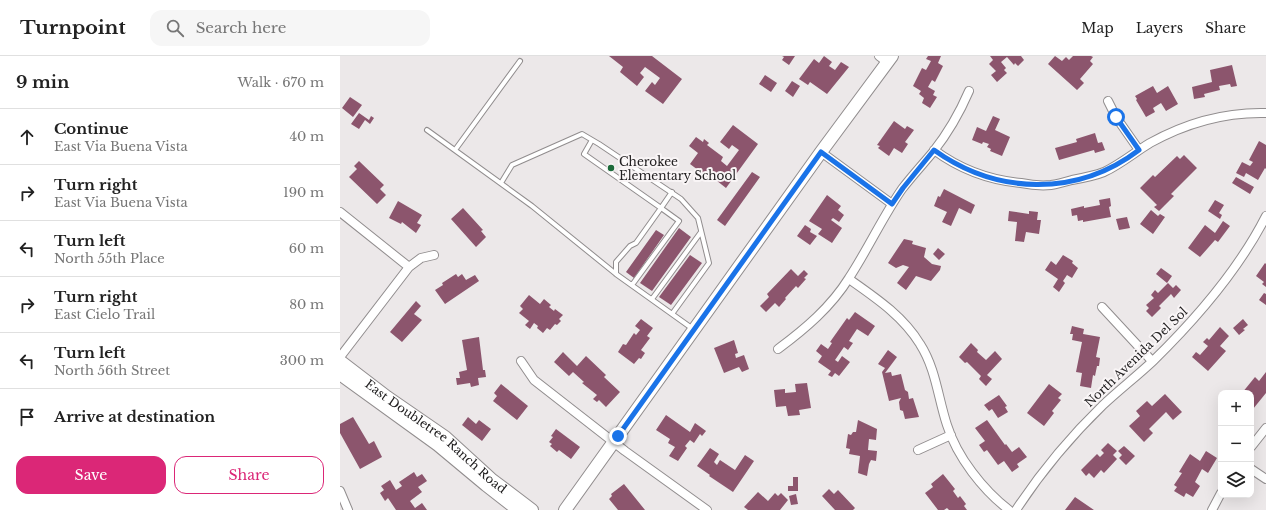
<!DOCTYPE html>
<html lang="en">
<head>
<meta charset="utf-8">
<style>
	body { margin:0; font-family:"Libre Baskerville",serif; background:#f6f6f6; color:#222 }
	.controls { position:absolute; right:12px; bottom:12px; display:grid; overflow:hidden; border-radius:8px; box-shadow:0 4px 16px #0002 }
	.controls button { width:36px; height:36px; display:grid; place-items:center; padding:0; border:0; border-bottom:1px solid #e0e0e0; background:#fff; color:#222; font:20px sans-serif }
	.stop { position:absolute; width:12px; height:12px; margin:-9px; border:3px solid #1a73e8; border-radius:50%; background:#fff }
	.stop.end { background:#1a73e8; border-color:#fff; box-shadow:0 1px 4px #0008 }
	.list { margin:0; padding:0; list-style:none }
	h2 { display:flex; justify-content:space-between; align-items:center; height:52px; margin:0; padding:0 16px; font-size:17px }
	h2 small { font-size:13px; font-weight:400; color:#767676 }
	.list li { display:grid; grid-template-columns:26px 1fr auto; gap:12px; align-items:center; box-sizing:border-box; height:56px; padding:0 16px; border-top:1px solid #e0e0e0 }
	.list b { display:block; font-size:15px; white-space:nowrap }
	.list p { margin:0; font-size:13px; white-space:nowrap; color:#767676 }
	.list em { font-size:13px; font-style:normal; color:#767676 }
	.actions { display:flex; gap:8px; padding:12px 16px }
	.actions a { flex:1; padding:9px 0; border:1px solid #db2777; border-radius:12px; text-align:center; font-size:14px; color:#db2777 }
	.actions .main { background:#db2777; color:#fff }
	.icon { flex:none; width:22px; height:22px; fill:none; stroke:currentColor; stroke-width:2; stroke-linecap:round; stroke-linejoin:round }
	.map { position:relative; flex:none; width:926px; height:454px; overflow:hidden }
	header { display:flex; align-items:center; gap:24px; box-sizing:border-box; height:56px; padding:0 20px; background:#fff; border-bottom:1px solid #e0e0e0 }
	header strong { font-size:19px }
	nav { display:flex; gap:22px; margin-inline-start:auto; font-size:14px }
	.search { width:280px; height:36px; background:#f6f6f6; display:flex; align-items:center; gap:10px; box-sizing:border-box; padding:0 14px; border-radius:12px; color:#767676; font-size:15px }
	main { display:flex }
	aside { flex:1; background:#fff }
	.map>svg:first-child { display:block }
</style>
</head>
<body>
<header>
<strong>Turnpoint</strong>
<div class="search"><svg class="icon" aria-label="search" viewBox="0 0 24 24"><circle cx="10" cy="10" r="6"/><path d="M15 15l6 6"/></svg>Search here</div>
<nav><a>Map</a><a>Layers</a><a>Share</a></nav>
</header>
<main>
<aside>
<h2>9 min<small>Walk · 670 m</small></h2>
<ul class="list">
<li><svg class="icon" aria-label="ahead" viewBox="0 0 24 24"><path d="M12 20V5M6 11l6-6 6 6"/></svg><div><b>Continue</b><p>East Via Buena Vista</p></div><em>40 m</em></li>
<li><svg class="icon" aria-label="right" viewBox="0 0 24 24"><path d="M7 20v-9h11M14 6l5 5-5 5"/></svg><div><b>Turn right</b><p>East Via Buena Vista</p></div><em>190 m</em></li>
<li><svg class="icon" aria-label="left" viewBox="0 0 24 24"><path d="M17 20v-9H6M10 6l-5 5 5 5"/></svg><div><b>Turn left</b><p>North 55th Place</p></div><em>60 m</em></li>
<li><svg class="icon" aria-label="right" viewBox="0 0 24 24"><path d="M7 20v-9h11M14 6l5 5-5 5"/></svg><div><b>Turn right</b><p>East Cielo Trail</p></div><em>80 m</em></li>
<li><svg class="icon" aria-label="left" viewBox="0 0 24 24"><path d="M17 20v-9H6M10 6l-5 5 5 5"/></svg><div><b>Turn left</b><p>North 56th Street</p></div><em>300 m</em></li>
<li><svg class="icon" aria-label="arrive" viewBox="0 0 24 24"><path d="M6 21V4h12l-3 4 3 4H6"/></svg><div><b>Arrive at destination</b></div></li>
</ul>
<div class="actions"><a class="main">Save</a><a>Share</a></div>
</aside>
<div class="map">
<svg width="926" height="454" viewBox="0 0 926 454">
	<rect width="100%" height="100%" fill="#ece8e9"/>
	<path fill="#8c556d" d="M269,0H312L342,23L323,48L305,35L312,26L315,29L320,22L305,11L300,17L304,21L297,30L280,16L283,11Z
		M442,0H455L449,9L442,4L444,1Z
		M484,0L492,6L489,10L495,14L501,6L509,11L487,38L470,26L468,29L459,23L474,3L479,7Z
		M588,0H601L598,7L603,10L595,26L592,24L588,31L595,35L593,39L597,41L590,52L582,47L584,42L579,38L581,35L573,30L582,12L586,14L591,5L586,3Z
		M650,0H681L684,4L678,10L675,7L674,9L667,1L661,6L666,12L664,14L667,17L657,26L651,19L656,15L649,8L653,4Z
		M715,0L722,5L726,1L729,4L733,0H751L753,1L750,5L753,8L740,23L744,27L737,34L708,8Z
		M892,9L897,30L891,31L890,28L879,30L880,34L864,38L865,41L854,43L852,31L872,26L870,14Z
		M425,19L437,27L431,36L419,28Z
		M452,25L460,30L453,41L445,35Z
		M813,30L817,37L828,30L838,48L826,55L821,47L813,52L815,56L806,61L796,44L797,43L795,40Z
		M10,41L22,49L13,61L2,52Z
		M19,57L29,64L31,60L34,62L30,68L25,64L19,73L11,68Z
		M653,60L660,63L655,74L670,81L662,100L650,95L651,93L647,91L649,88L643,86L642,88L632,84L637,71L646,75Z
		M554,65L565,73L567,70L574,74L565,86L568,88L562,97L554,92L549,100L538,92L540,90L537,89Z
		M393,69L418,88L386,132L372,121L370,123L350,108L358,97L349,90L356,81L363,86L364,83L369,87L367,89L383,101L381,105L387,110L399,94L392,89L389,93L380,86Z
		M755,77L758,87L762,86L765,94L755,97L754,94L719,104L715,92L737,86L736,83Z
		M919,85L926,89V113L925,112L918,124L906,117L904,121L896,117L902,106L910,110L913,106L909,104Z
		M844,99L857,112L831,138L834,140L819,155L814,151L817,149L800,132L813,119L815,121L837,100L840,103Z
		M19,105L44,129L40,133L46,139L37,148L9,121L17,113L14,110Z
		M412,116L420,121L385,170L377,164Z
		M896,121L914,131L910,138L892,127Z
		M604,133L635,149L631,158L619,152L611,170L602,166L607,156L594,150L598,140L600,141Z
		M487,139L501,150L498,154L504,159L499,166L493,162L491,164L502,172L492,187L478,178L482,173L469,165Z
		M770,142L771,150L769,151L771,161L743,166V164L738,165L737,159L732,160L731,153L744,150V152L760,149L759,144Z
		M875,144L884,149L879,157L882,159L880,163L868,155Z
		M58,145L82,159L77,167L81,169L76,177L62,166L61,168L49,162Z
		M123,152L143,174L141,175L146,181L136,191L111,163Z
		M811,154L818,160L820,158L825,161L813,178L800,168Z
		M669,155L689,158V155L698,156L697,164H701L699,178L686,176L684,186L675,185L677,166L668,165Z
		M787,161L790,172L779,174L776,163Z
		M883,165L890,170L878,186L875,184L860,201L848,192L865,169L875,177Z
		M465,169L471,173L470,176L477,180L470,189L457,180Z
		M339,172L351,181L312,235L300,227Z
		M316,174L324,179L294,222L286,216Z
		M564,183L573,185L572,188L586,192L584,201L592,208L601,210L600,214L591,225L576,220L566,234L557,227L569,211L563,209L556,212L548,207Z
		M598,192L605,198L599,204L593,198Z
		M350,199L362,207L331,249L319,241Z
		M723,199L733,205L732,207L738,212L732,222L727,219L723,225L725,227L719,236L713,231L718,223L705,214L711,205L716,209Z
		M925,207L926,208V231L922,228L924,226L916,220Z
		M821,212L832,220L827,227L816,218Z
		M451,213L458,220L464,214L468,218L464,222L466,223L458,232L456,230L445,242L446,243L439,251L435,247L426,256L420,250L429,241L427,238Z
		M116,218L118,221L122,218L126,224L135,219L139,225L105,248L95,234L103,229L102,227Z
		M828,227L833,232L836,229L841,234L834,242L831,238L819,250L821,252L812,261L806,255L809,252L806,249L814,242L811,239L815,234L818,237Z
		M924,237L926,238V249L919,244Z
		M189,239L200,248L204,243L211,249L209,251L214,255L215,253L223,259L219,263L221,265L217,269L215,268L210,274L207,272L203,277L197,272L198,270L194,267L190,273L185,269L189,265L179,257L183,253L180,250Z
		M76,245L81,250L74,258L82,264L62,286L50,276Z
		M515,256L535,270L528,280L517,273L509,285L513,287L508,294L504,291L495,304L498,306L502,300L510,306L499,320L495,317L492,321L488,319L491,315L478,306L482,300L476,295L481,288L488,293L492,287L490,286L507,262L509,264Z
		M301,263L313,272L307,280L310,282L301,294L305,297L301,303L299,302L294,308L278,296L283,288L286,289L294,277L296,279L300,274L295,270Z
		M903,263L908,269L903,273L905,274L899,279L893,272Z
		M732,270L744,273L743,278L760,281L756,301L760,302L759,310H757L755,320L753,319L751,332L740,330L742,317L736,316L742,286L732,284L733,278H730Z
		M880,271L889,280L880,290L886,295L868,315L852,301L856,296L860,299L868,290L863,286L867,282L869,284Z
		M139,281L143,314H145L146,321L138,322L139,329L131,331L130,327L117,329L116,322H120L119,316L127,314L122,284Z
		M394,284L398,297L395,298L396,302L404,299L409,313L402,316L399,311L384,317L374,292Z
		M631,287L638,294L637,296L646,304L655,295L662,303L647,319L652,323L646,330L639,323L641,320L627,306L625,307L619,301Z
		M548,294L557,301L545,317L551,316L552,320L561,318L565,334L568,336L569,343L573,342L579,361L565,363L563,355L560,354L559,346L561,342L549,345L542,316L545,312L538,308Z
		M223,296L237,310L246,300L266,319L264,321L280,336L266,351L259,344L257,346L253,343L257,339L242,327L244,326L233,316L229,320L214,306Z
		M926,316V337L913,353L911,351V337H902L915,321L919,325Z
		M467,327L471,352L459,354L460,359L448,360L446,350L436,351L434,334L445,333V337L456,336L455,328Z
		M161,328L188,350L177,364L153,345L157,340L154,337Z
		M709,328L722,338L718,342L721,344L712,355L714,357L704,370L687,357Z
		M825,338L842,356L833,364L826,356L809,373L813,377L804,386L789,370L800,360L796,355L807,345L812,350Z
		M659,339L667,350L665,351L668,356L658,362L652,353L649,355L644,349Z
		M326,359L350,376L355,367L366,375L362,380L360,378L354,387L350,384L345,390L347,392L338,405L329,400L335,391L328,387L330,383L316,374Z
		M13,361L29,388L34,385L42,401L20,413L0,377V368Z
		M128,361L136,368L139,364L151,373L142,385L122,369Z
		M518,364L537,373L536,384L529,383L528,394L537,395L536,405L531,404L529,408L527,420L518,417L520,400L509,398L510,393L506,392L508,378L511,379L513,376H516Z
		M647,364L665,389L666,388L672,396L679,391L687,401L677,408L679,411L672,416L664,405L658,409L647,394L644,396L639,389L645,385L635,372Z
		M216,373L240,391L231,403L219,394L217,396L210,390L212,388L209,386L213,381L211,380Z
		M768,387L777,395L773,399L777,403L764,417L761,414L754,422L749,417L746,420L741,414L757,398L760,401L764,397L761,394Z
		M784,390L795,400L786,409L779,402L782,399L778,395Z
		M370,392L379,398L374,406L377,409L380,404L395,414L405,399L414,405L393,436L369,420L370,419L357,410Z
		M866,395L877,402L868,417L862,413L855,426L860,430L853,441L846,437L844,441L834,435L837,431L834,429L842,417L839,416L850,398L860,405Z
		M74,416L77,421L82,418L87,425L78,431L82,436L70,445L75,452L82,447L87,454H56L48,442L45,445L40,437L44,434L41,430L50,424L56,434L62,430L59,426Z
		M603,418L615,433L613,435L618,442L620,440L626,448L624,450L627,454H609L607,452L604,454H598L585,437L593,431L591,428Z
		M453,421H458V435H448V430H453Z
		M284,428L305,454H278L269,443L272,440L271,438Z
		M489,433L494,438L498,434L515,452L513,454H495L482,440Z
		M418,436L428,445L435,437L438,440L441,437L448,444L440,454H408L404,451Z
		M456,438L458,448L451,449L449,440Z
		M735,441L754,454H725Z"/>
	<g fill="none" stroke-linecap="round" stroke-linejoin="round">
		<defs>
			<path id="lane" d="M87,74L192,150L276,218L353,273
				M252,84L244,98L321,152L296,187L290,190L276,206V218
				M115,94L180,5
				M161,127L172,109L242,78L259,88L341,143L358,162L369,207L332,258
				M292,229L339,165L321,152L332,136
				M312,243L361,176"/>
			<path id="street" d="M539,0L547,6
				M768,45L776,61L799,94
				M594,94C621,114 648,124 681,127C691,129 701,130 711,129C718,128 725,126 732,124C743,122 754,120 764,116C781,108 795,96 810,87C846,67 885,56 926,57
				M481,96L552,148
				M0,156L69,211
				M509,223C536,242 563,260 580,288C596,313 598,342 607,369C617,401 643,434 669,454
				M762,251L812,305
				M438,293C465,273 491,251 509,222C528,193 542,162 562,133C572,120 583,108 593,96C608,77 620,56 629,35
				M0,301L69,211L81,202L94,199
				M181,305L194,324L285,395L367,454
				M911,391L926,372
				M578,394L611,379
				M911,413L926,423
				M0,435L8,454
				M676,454C701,416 730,381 763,349C779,334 797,320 813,305C857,262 898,215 926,160
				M872,454L881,437"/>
			<g id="secondary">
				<path id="s1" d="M0,305L47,341L105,381L151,423L192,454"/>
				<path d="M0,318L98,389L146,429L178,454"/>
				<path d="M225,454L481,96L552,0"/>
			</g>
		</defs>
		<use href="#lane" stroke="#918d8e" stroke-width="6"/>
		<use href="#street" stroke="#918d8e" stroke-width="10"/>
		<use href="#secondary" stroke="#918d8e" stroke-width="14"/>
		<use href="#lane" stroke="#fff" stroke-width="4"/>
		<use href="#street" stroke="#fff" stroke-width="8"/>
		<use href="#secondary" stroke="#fff" stroke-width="12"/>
	</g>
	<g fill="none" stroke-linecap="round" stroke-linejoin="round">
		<path stroke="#1a73e8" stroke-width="5" d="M278,380L481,96L552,148L563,132L594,94C657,139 737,141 799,94L776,61"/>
	</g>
	<circle fill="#1c6a3a" stroke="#f9f5f6" stroke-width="1.5" cx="271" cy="112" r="4"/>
	<g text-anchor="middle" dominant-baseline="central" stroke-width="4" stroke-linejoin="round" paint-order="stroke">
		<g font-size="12" fill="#222021" stroke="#f9f5f6" text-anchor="start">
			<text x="279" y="105">Cherokee<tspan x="279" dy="14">Elementary School</tspan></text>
		</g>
		<g font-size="12" fill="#222021" stroke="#f9f5f6">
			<text transform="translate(796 301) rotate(-44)">North Avenida Del Sol</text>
			<text stroke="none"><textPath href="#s1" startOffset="122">East Doubletree Ranch Road</textPath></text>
		</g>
	</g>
</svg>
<div class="controls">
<button>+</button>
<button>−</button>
<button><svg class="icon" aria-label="layers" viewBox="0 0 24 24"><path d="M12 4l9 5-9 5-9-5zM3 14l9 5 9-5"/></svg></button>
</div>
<div class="stop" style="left:776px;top:61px"></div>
<div class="stop end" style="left:278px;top:380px"></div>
</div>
</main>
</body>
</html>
